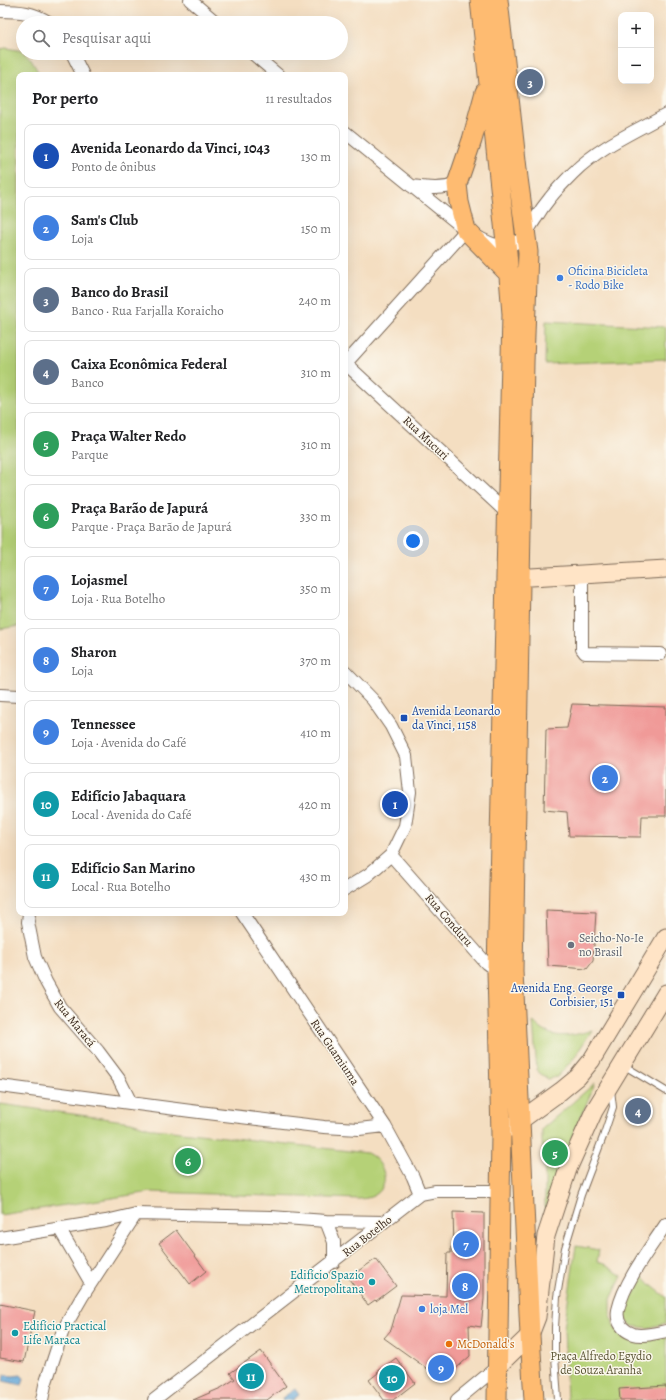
<!DOCTYPE html>
<html lang="pt">
<head>
<meta charset="utf-8">
<style>
	body { margin:0; font-family:Alegreya,serif; background:#f2f2f2; color:#202124 }
	.controls { position:absolute; right:12px; top:12px; display:grid; overflow:hidden; border-radius:8px; box-shadow:0 4px 16px #0002 }
	.controls button { width:36px; height:36px; display:grid; place-items:center; padding:0; border:0; border-bottom:1px solid #e0e0e0; background:#fff; color:#202124; font:20px sans-serif }
	.you { position:absolute; left:413px; top:541px; width:14px; height:14px; margin:-10px; border:3px solid #fff; border-radius:50%; background:#1a73e8; box-shadow:0 0 0 6px #1a73e833 }
	.badge { display:grid; place-items:center; width:26px; height:26px; border-radius:50%; background:#111827; color:#fff; font-size:13px; font-weight:700 }
	.pin { position:absolute; translate:-50% -50%; border:2px solid #fff; box-shadow:0 1px 4px #0006 }
	.list { margin:0; padding:0; list-style:none }
	h2 { display:flex; justify-content:space-between; align-items:center; height:52px; margin:0; padding:0 16px; font-size:17px }
	h2 small { font-size:13px; font-weight:400; color:#757577 }
	.list li { display:grid; grid-template-columns:26px 1fr auto; gap:12px; align-items:center; box-sizing:border-box; height:64px; margin:0 8px 8px; padding:0 8px; border:1px solid #e0e0e0; border-radius:8px }
	.list b { display:block; font-size:15px; white-space:nowrap }
	.list p { margin:0; font-size:13px; white-space:nowrap; color:#757577 }
	.list em { font-size:13px; font-style:normal; color:#757577 }
	.icon { flex:none; width:22px; height:22px; fill:none; stroke:currentColor; stroke-width:2; stroke-linecap:round; stroke-linejoin:round }
	.map { position:relative; flex:none; width:666px; height:1400px; overflow:hidden }
	.search { position:absolute; background:#fff; box-shadow:0 4px 16px #0002; left:16px; top:16px; width:332px; height:44px; display:flex; align-items:center; gap:10px; box-sizing:border-box; padding:0 14px; border-radius:22px; color:#757577; font-size:15px }
	.panel { position:absolute; background:#fff; box-shadow:0 4px 16px #0002; left:16px; top:72px; width:332px; height:844px; border-radius:8px }
	.map>svg:first-child { display:block }
</style>
</head>
<body>
<div class="map">
<svg width="666" height="1400" viewBox="0 0 666 1400">
	<rect width="100%" height="100%" fill="#fbf7ec"/>
	<filter id="ink" filterUnits="userSpaceOnUse"><feTurbulence type="fractalNoise" baseFrequency=".025" numOctaves="2"/><feDisplacementMap in="SourceGraphic" scale="8" xChannelSelector="R" yChannelSelector="G"/><feConvolveMatrix kernelMatrix="1 2 1 2 8 2 1 2 1" color-interpolation-filters="sRGB"/></filter>
	<filter id="wash" filterUnits="userSpaceOnUse"><feTurbulence type="fractalNoise" baseFrequency=".012" numOctaves="4" result="noise"/><feDisplacementMap in="SourceGraphic" scale="16" xChannelSelector="R" yChannelSelector="G"/><feGaussianBlur stdDeviation="0.9" result="paint"/><feColorMatrix in="noise" values="0 0 0 0 0 0 0 0 0 0 0 0 0 0 0 0 0 1.4 0 .05"/><feComposite in="paint" operator="in"/></filter>
	<g filter="url(#wash)">
		<rect width="100%" height="100%" fill="#f4dec1"/>
		<path fill="#b5d177" stroke="#787e4a" d="M6,48L23,51V53H25L30,58L40,75H19V626L0,629V49Z
			M546,321L666,327V359L545,364Z
			M533,1021C549,1041 570,1037 592,1030L574,1058L557,1077L548,1079L537,1071Z
			M595,1083L561,1165L545,1212V1176L542,1140V1129Z
			M0,1104L131,1122L154,1129L367,1153C390,1164 393,1198 359,1199L151,1192L0,1215Z
			M576,1246L599,1250L597,1262L604,1264L622,1276L611,1299V1316L614,1327L630,1340L666,1337V1400H567L564,1328Z
			M641,1274L651,1285L666,1297V1323L648,1328L631,1326L625,1318V1309L628,1298L636,1291Z"/>
		<path fill="#62a5d7" stroke="#4e687a" d="M4,1375L13,1376L21,1375L24,1378L22,1385L3,1381Z
			M295,1389L299,1395L293,1400H283L282,1398Z"/>
		<g id="blocks">
			<path fill="#f09a98" d="M572,704L666,707V816H642L641,837L569,836L567,812L544,810L546,729L567,728Z
				M546,910L596,912L593,961L587,969L548,966Z
				M453,1212L484,1213V1299L481,1327L469,1325L470,1356L443,1380L384,1338L391,1330L401,1295L446,1296L447,1253H451V1247H454Z
				M176,1230L206,1271L190,1284L159,1243Z
				M376,1259L396,1286L376,1301L375,1300L368,1305L349,1279L356,1274L355,1273Z
				M0,1304L35,1311L24,1362L0,1358Z
				M261,1351L286,1386L267,1400H193L221,1388L235,1379L230,1373Z
				M396,1358L415,1383L393,1400H384L369,1380L378,1373L377,1372Z
				M666,1386V1400H620L619,1389Z"/>
		</g>
	</g>
	<g filter="url(#ink)">
		<use href="#blocks" fill-opacity="0" stroke="#7c6957" stroke-width="1"/>
		<g fill="none" stroke-linecap="round" stroke-linejoin="round">
			<defs>
				<path id="lane" d="M623,1065L666,1091
					M558,1400L555,1356V1327L557,1297L565,1248L581,1195L603,1137L613,1107L611,1090"/>
				<path id="street" d="M190,0L217,23
					M0,11C20,11 33,12 50,23
					M72,53L83,75
					M252,53L278,75
					M345,132L466,230C481,239 499,252 517,242C526,237 530,226 536,218C540,211 545,204 550,198C557,189 565,181 573,173C599,147 634,132 666,114
					M411,186C428,188 441,190 457,184
					M345,363L508,514
					M346,363L466,230
					M582,574V649L585,653L660,654
					M345,671L373,700L391,726L406,756L410,792L405,826L391,855L368,875L345,889
					M0,695L19,696
					M391,855L486,963L497,971H500
					M29,913L28,922L35,957L46,982L60,1007L98,1051L119,1079L131,1103
					M242,913L385,1126L413,1177L420,1194
					M0,1086L191,1111L324,1127L359,1129L385,1126
					M326,1221L334,1242V1262
					M666,1224C650,1248 624,1282 618,1310C616,1321 622,1330 633,1334C642,1337 656,1333 666,1331
					M59,1228L91,1283
					M0,1238L106,1221L136,1214L271,1217L326,1221L384,1222
					M42,1400L45,1385L63,1330L82,1297L136,1214
					M154,1400L420,1194L436,1191H500
					M457,1400L497,1367"/>
				<path id="secondary" d="M507,577H531L666,569
					M510,1128L561,1091L578,1077L591,1061L666,937
					M497,1367L530,1335L537,1317L546,1236L568,1169L594,1111L666,993"/>
				<path id="primary" d="M480,0L507,252L512,314L497,971L501,1135L497,1400
					M498,0L518,178L528,252L524,362L513,971L530,1335L534,1400
					M485,92L472,140L457,184L459,202L466,230L509,274"/>
			</defs>
			<use href="#lane" stroke="#7c6957" stroke-width="8"/>
			<use href="#street" stroke="#7c6957" stroke-width="14"/>
			<use href="#secondary" stroke="#7c6957" stroke-width="19"/>
			<use href="#primary" stroke="#7c6957" stroke-width="21"/>
			<use href="#lane" stroke="#fff" stroke-width="6"/>
			<use href="#street" stroke="#fff" stroke-width="12"/>
			<use href="#secondary" stroke="#ffe4c6" stroke-width="17"/>
			<use href="#primary" stroke="#febb71" stroke-width="19"/>
		</g>
	</g>
	<g fill="#3f7fe0" stroke="#fbf7ec" stroke-width="1.5">
		<circle cx="560" cy="278" r="4"/>
		<circle cx="422" cy="1309" r="4"/>
	</g>
	<g fill="#1a4fb4" stroke="#fbf7ec" stroke-width="1.5">
		<rect x="400" y="714" width="8" height="8" rx="2"/>
		<rect x="617" y="991" width="8" height="8" rx="2"/>
	</g>
	<circle fill="#6b7280" stroke="#fbf7ec" stroke-width="1.5" cx="571" cy="945" r="4"/>
	<g fill="#0f9aa8" stroke="#fbf7ec" stroke-width="1.5">
		<circle cx="372" cy="1282" r="4"/>
		<circle cx="15" cy="1333" r="4"/>
	</g>
	<circle fill="#e8710a" stroke="#fbf7ec" stroke-width="1.5" cx="449" cy="1344" r="4"/>
	<g text-anchor="middle" dominant-baseline="central" stroke-width="3" stroke-linejoin="round" paint-order="stroke">
		<g font-size="12" fill="#366cbe" stroke="#fbf7ec" text-anchor="start">
			<text x="568" y="271">Oficina Bicicleta<tspan x="568" dy="14">- Rodo Bike</tspan></text>
			<text x="430" y="1309">loja Mel</text>
		</g>
		<g font-size="12" fill="#3b2a1e" stroke="#fbf7ec">
			<text transform="translate(426 438) rotate(43)">Rua Mucuri</text>
			<text transform="translate(449 920) rotate(49)">Rua Conduru</text>
			<text transform="translate(75 1023) rotate(51)">Rua Maracá</text>
			<text transform="translate(335 1052) rotate(56)">Rua Guamiuma</text>
			<text transform="translate(367 1236) rotate(-38)">Rua Botelho</text>
		</g>
		<g font-size="12" fill="#164399" stroke="#fbf7ec" text-anchor="start">
			<text x="412" y="711">Avenida Leonardo<tspan x="412" dy="14">da Vinci, 1158</tspan></text>
			<text x="613" y="988" text-anchor="end">Avenida Eng. George<tspan x="613" dy="14">Corbisier, 151</tspan></text>
		</g>
		<g font-size="12" fill="#5b616d" stroke="#fbf7ec" text-anchor="start">
			<text x="579" y="938">Seicho-No-Ie<tspan x="579" dy="14">no Brasil</tspan></text>
		</g>
		<g font-size="12" fill="#0d838f" stroke="#fbf7ec" text-anchor="end">
			<text x="364" y="1275">Edifício Spazio<tspan x="364" dy="14">Metropolitana</tspan></text>
			<text x="23" y="1326" text-anchor="start">Edifício Practical<tspan x="23" dy="14">Life Maraca</tspan></text>
		</g>
		<g font-size="12" fill="#c56008" stroke="#fbf7ec" text-anchor="start">
			<text x="457" y="1344">McDonald's</text>
		</g>
		<g font-size="12" fill="#5a5434" stroke="#fbf7ec">
			<text x="601" y="1356">Praça Alfredo Egydio<tspan x="601" dy="14">de Souza Aranha</tspan></text>
		</g>
	</g>
</svg>
<div class="controls">
<button>+</button>
<button>−</button>
</div>
<div class="you"></div>
<div class="pin badge" style="left:395px;top:804px;background:#1a4fb4">1</div>
<div class="pin badge" style="left:605px;top:778px;background:#3f7fe0">2</div>
<div class="pin badge" style="left:530px;top:82px;background:#5c6f8a">3</div>
<div class="pin badge" style="left:638px;top:1111px;background:#5c6f8a">4</div>
<div class="pin badge" style="left:555px;top:1153px;background:#2e9e5b">5</div>
<div class="pin badge" style="left:188px;top:1161px;background:#2e9e5b">6</div>
<div class="pin badge" style="left:466px;top:1244px;background:#3f7fe0">7</div>
<div class="pin badge" style="left:465px;top:1286px;background:#3f7fe0">8</div>
<div class="pin badge" style="left:441px;top:1368px;background:#3f7fe0">9</div>
<div class="pin badge" style="left:392px;top:1378px;background:#0f9aa8">10</div>
<div class="pin badge" style="left:251px;top:1376px;background:#0f9aa8">11</div>
<div class="search"><svg class="icon" aria-label="search" viewBox="0 0 24 24"><circle cx="10" cy="10" r="6"/><path d="M15 15l6 6"/></svg>Pesquisar aqui</div>
<section class="panel">
<h2>Por perto<small>11 resultados</small></h2>
<ul class="list">
<li><span class="badge" style="background:#1a4fb4">1</span><div><b>Avenida Leonardo da Vinci, 1043</b><p>Ponto de ônibus</p></div><em>130 m</em></li>
<li><span class="badge" style="background:#3f7fe0">2</span><div><b>Sam's Club</b><p>Loja</p></div><em>150 m</em></li>
<li><span class="badge" style="background:#5c6f8a">3</span><div><b>Banco do Brasil</b><p>Banco · Rua Farjalla Koraicho</p></div><em>240 m</em></li>
<li><span class="badge" style="background:#5c6f8a">4</span><div><b>Caixa Econômica Federal</b><p>Banco</p></div><em>310 m</em></li>
<li><span class="badge" style="background:#2e9e5b">5</span><div><b>Praça Walter Redo</b><p>Parque</p></div><em>310 m</em></li>
<li><span class="badge" style="background:#2e9e5b">6</span><div><b>Praça Barão de Japurá</b><p>Parque · Praça Barão de Japurá</p></div><em>330 m</em></li>
<li><span class="badge" style="background:#3f7fe0">7</span><div><b>Lojasmel</b><p>Loja · Rua Botelho</p></div><em>350 m</em></li>
<li><span class="badge" style="background:#3f7fe0">8</span><div><b>Sharon</b><p>Loja</p></div><em>370 m</em></li>
<li><span class="badge" style="background:#3f7fe0">9</span><div><b>Tennessee</b><p>Loja · Avenida do Café</p></div><em>410 m</em></li>
<li><span class="badge" style="background:#0f9aa8">10</span><div><b>Edifício Jabaquara</b><p>Local · Avenida do Café</p></div><em>420 m</em></li>
<li><span class="badge" style="background:#0f9aa8">11</span><div><b>Edifício San Marino</b><p>Local · Rua Botelho</p></div><em>430 m</em></li>
</ul>
</section>
</div>
</body>
</html>
